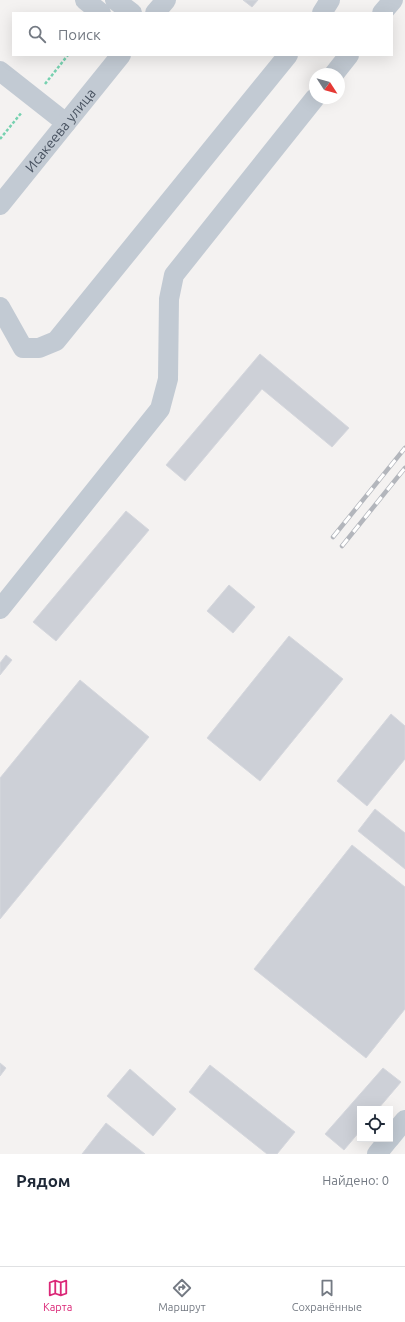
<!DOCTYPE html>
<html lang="ru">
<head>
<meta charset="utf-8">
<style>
	body { margin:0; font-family:Ubuntu,sans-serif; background:#f6f6f7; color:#1f2937 }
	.controls { position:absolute; right:12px; bottom:12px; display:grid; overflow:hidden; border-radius:0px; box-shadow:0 4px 16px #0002 }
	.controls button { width:36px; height:36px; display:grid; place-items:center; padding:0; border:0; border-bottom:1px solid #e0e1e3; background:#fff; color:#1f2937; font:20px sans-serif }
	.compass { position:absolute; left:309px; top:68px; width:36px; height:36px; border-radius:50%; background:#fff; box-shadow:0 4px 16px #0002; rotate:126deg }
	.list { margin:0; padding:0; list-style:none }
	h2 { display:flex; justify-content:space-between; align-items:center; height:52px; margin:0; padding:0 16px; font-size:17px }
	h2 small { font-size:13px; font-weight:400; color:#747a83 }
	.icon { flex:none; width:22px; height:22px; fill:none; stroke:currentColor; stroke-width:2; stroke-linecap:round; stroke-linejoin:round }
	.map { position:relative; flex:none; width:405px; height:1154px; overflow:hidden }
	.search { position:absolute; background:#fff; box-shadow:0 4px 16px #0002; left:12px; right:12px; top:12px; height:44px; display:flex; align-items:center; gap:10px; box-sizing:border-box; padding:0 14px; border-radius:0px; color:#747a83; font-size:15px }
	.sheet { height:112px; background:#fff }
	nav { display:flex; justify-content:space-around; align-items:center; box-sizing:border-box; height:56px; border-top:1px solid #e0e1e3; background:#fff; font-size:11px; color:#747a83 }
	nav a { display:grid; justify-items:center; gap:2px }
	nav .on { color:#db2777 }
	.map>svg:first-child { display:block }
</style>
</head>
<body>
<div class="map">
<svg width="405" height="1154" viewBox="0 0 405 1154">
	<rect width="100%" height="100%" fill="#f4f2f1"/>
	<path fill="#cdd0d7" stroke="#d5d7dd" d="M243,0H258L252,7Z
		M260,354L349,428L332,447L262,389L185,481L166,465Z
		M126,511L149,530L56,641L33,622Z
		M229,585L255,607L233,633L207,611Z
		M289,636L343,679L260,781L207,738Z
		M6,655L12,660L0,675V663Z
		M80,680L149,737L0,919V778Z
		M391,714L405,726V759L367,806L337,781Z
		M375,809L405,833V869L358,831Z
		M352,845L405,887V1009L366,1058L254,969Z
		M0,1063L6,1068L0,1076Z
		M210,1065L295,1132L277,1154H267L189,1092Z
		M383,1068L401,1082L378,1109H360V1131L344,1150L325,1134Z
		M130,1069L176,1109L153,1136L107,1096Z
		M106,1123L145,1154H82Z"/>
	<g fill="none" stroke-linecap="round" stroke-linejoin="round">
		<path stroke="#77d1b0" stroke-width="2.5" stroke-dasharray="3 2" stroke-linecap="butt" d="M45,84L68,55
			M0,139L22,112"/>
		<g stroke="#c2cad3" stroke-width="20">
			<path d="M85,0L101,13"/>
			<path d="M115,0L132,13"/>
			<path d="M155,13L166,0"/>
			<path d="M322,13L330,0"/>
			<path d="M382,13L393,0"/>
			<path d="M0,71L66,123"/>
			<path d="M334,74L349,55"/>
			<path id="s1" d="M0,205L121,55"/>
			<path d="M0,307L23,348H39L56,341L288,55"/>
			<path d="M0,609L160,409L168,379L169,299L174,275L315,98"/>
			<path d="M390,1138L405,1120"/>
			<path d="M377,1154L389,1139"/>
		</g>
		<defs>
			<path id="rail" d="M333,537L405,448
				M342,546L405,468"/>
		</defs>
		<use href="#rail" stroke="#b3b6bc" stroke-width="4.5"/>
		<use href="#rail" stroke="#fff" stroke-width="3" stroke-dasharray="9" stroke-linecap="butt"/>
	</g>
	<g text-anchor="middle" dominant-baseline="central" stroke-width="3" stroke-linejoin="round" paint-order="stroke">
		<g font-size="14" fill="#485260" stroke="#fff">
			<text stroke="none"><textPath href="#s1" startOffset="96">Исакеева улица</textPath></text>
		</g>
	</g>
</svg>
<div class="controls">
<button><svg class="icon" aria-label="locate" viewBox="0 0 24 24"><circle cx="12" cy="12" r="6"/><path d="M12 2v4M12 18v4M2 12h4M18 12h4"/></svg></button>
</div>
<svg class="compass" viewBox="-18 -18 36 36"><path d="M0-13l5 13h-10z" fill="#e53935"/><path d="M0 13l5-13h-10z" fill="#747a83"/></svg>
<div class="search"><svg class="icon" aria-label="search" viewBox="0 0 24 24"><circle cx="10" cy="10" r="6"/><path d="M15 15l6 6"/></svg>Поиск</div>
</div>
<section class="sheet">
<h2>Рядом<small>Найдено: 0</small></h2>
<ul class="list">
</ul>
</section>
<nav>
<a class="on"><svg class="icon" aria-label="map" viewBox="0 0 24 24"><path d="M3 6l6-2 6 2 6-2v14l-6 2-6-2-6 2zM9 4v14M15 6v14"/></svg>Карта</a>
<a><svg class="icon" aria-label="directions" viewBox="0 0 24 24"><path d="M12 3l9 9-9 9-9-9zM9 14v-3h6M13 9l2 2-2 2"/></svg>Маршрут</a>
<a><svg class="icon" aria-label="saved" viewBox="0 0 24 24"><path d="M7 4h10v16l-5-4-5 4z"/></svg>Сохранённые</a>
</nav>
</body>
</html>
